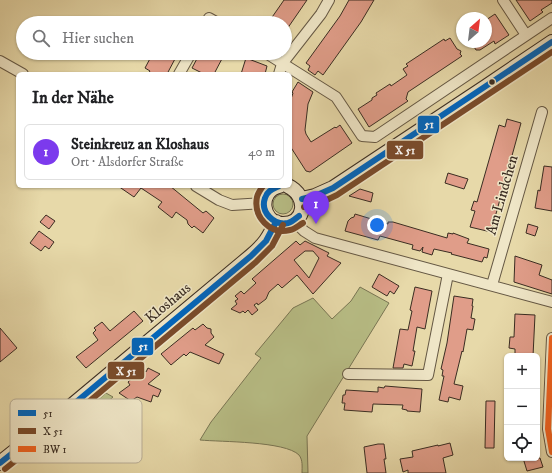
<!DOCTYPE html>
<html lang="de">
<head>
<meta charset="utf-8">
<style>
	body { margin:0; font-family:"IM FELL DW Pica",serif; background:#f2f2f2; color:#202124 }
	.controls { position:absolute; right:12px; bottom:12px; display:grid; overflow:hidden; border-radius:6px; box-shadow:0 1px 3px #0004 }
	.controls button { width:36px; height:36px; display:grid; place-items:center; padding:0; border:0; border-bottom:1px solid #e0e0e0; background:#fff; color:#202124; font:20px sans-serif }
	.compass { position:absolute; left:456px; top:12px; width:36px; height:36px; border-radius:50%; background:#fff; box-shadow:0 1px 3px #0004; rotate:28deg }
	.you { position:absolute; left:377px; top:225px; width:14px; height:14px; margin:-10px; border:3px solid #fff; border-radius:50%; background:#1a73e8; box-shadow:0 0 0 6px #1a73e833 }
	.badge { display:grid; place-items:center; width:26px; height:26px; border-radius:50%; background:#7c3aed; color:#fff; font-size:13px; font-weight:700 }
	.pin { position:absolute; translate:-50% -33px; filter:drop-shadow(0 1px 2px #0008) }
	.pin::after { content:''; position:absolute; top:21px; width:14px; height:12px; background:inherit; clip-path:polygon(0 0,100% 0,50% 100%) }
	.list { margin:0; padding:0; list-style:none }
	h2 { display:flex; justify-content:space-between; align-items:center; height:52px; margin:0; padding:0 16px; font-size:17px }
	h2 small { font-size:13px; font-weight:400; color:#757577 }
	.list li { display:grid; grid-template-columns:26px 1fr auto; gap:12px; align-items:center; box-sizing:border-box; height:56px; margin:0 8px 8px; padding:0 8px; border:1px solid #e0e0e0; border-radius:6px }
	.list b { display:block; font-size:15px; white-space:nowrap }
	.list p { margin:0; font-size:13px; white-space:nowrap; color:#757577 }
	.list em { font-size:13px; font-style:normal; color:#757577 }
	.icon { flex:none; width:22px; height:22px; fill:none; stroke:currentColor; stroke-width:2; stroke-linecap:round; stroke-linejoin:round }
	.map { position:relative; flex:none; width:552px; height:473px; overflow:hidden }
	.search { position:absolute; background:#fff; box-shadow:0 1px 3px #0004; left:16px; top:16px; width:276px; height:44px; display:flex; align-items:center; gap:10px; box-sizing:border-box; padding:0 14px; border-radius:22px; color:#757577; font-size:15px }
	.panel { position:absolute; background:#fff; box-shadow:0 1px 3px #0004; left:16px; top:72px; width:276px; height:116px; border-radius:6px }
	.map>svg:first-child { display:block }
</style>
</head>
<body>
<div class="map">
<svg width="552" height="473" viewBox="0 0 552 473">
	<rect width="100%" height="100%" fill="#e7d9a9"/>
	<filter id="stains"><feTurbulence type="fractalNoise" baseFrequency=".005" numOctaves="4"/><feColorMatrix values="0 0 0 0 .2 0 0 0 0 .09 0 0 0 0 .02 0 0 0 .5 -.17"/></filter>
	<radialGradient id="worn" r=".72"><stop offset=".6" stop-color="#630" stop-opacity="0"/><stop offset="1" stop-color="#630" stop-opacity=".3"/></radialGradient>
	<path fill="#b8be86" stroke="#797654" d="M273 204a10 10 0 1 1 20 0a10 10 0 1 1-20 0Z
		M360,287L389,303L307,436L308,473H302C302,467 303,460 299,455C285,441 221,442 200,440L211,422L261,358L255,354L293,308L313,298L332,319L351,301Z
		M106,393L113,397L74,431L47,459L35,453Z"/>
	<path fill="#e09d89" stroke="#3a2d22" fill-rule="evenodd" d="M284,0H307L285,32V23H268Z
		M349,0H374L361,22L323,75L318,71L315,75L308,70L310,66L306,63L340,16Z
		M516,0H552V3L541,10L543,12L530,21Z
		M495,14L509,35L495,44L494,41L480,50H476L471,42H486V20Z
		M450,38L457,49L461,51L460,54L462,56L408,92L406,99L408,101L369,127L358,109L372,100V98L377,95L376,93L390,84L391,86L407,75L403,69L408,66L406,64L444,39L445,41Z
		M153,53H168L176,57L167,74H148L150,71L145,68Z
		M200,53H225L214,74H204L192,68Z
		M246,58L267,66L265,74H241Z
		M298,82L313,92L308,104L305,130L306,134L311,142L335,127L336,128L340,125L352,143L310,172L306,171L290,146V102L293,93L292,92Z
		M507,119L521,123L491,232L470,227L475,211L471,210L474,201L477,202L499,125L505,127Z
		M544,166L552,167V211L535,208L538,190L540,191Z
		M448,173L468,179L464,189L445,183Z
		M118,186H170L203,213L206,211L214,218L203,233L194,226L192,228L188,224L187,220L176,212L172,218L158,207L162,202L141,188L134,197Z
		M360,189L373,193L371,202L349,196Z
		M355,214L388,224V222H393L447,238L448,233L453,234V233L469,239L467,243L489,249L487,258L484,257L482,262L451,254L452,253L434,249L432,255L422,252L423,247L420,251L412,249L413,245L380,236L378,240L345,231L348,221L351,218L354,217Z
		M46,215L55,221L49,229L40,222Z
		M528,224L538,227L535,236L526,233Z
		M39,231L54,242L49,249L45,246L41,251L30,243Z
		M296,241L300,245L305,241L329,253L327,256L341,263L313,294L297,275L282,288L278,284L269,292L266,299L258,305L257,303L254,305L258,310L252,315L248,310L245,313L243,311L240,313L231,309L237,304L235,301L238,299L235,296L241,291L244,294L256,283L252,279ZM305,251H313L319,258L309,278L294,260Z
		M515,256L542,265L539,275L552,280V294L514,282Z
		M379,274L399,286L394,294L390,291L387,296L372,287Z
		M415,287L432,291L425,329L417,327L413,351H415L412,366L404,364L403,368H393L400,329L408,330L412,311L410,310Z
		M454,296L473,299L472,306H473L471,318L475,319L473,330L467,329L463,352L462,351L454,384L463,386L460,400L449,397L448,402L439,400L444,376H442L443,370L441,369L447,343Z
		M134,311L143,321L86,368L76,357L98,340L93,333L96,330L94,328L102,322L110,331Z
		M515,314L535,315L533,356H515V349L509,348L510,337H514Z
		M203,324L207,328L211,329V333L214,337L205,345L224,354L219,364L190,352L186,356L184,354L171,365L161,354L193,328L195,330Z
		M0,328L17,348L0,362Z
		M148,368L160,374L148,384L161,390L158,397L153,395L151,402L137,397L131,401L119,393L130,385L128,382L143,369L146,372Z
		M385,386L422,389L420,412L407,411V410L402,409L403,405L373,404L372,412L344,410L345,403H342L343,395H345L346,390L378,392V387L384,388Z
		M486,401H495L494,448H485Z
		M450,443L453,455L443,458L446,473H408V470L403,472L400,459L413,457L412,451L438,445V446Z
		M378,444H384L386,459H384L386,473H367L364,447Z
		M523,458H540L543,467L527,471Z"/>
	<g fill="none" stroke-linecap="round" stroke-linejoin="round">
		<defs>
			<path id="street" d="M503,0L526,35
				M206,23L209,18L218,23
				M266,53L336,97L362,136L375,137L552,18
				M0,61L23,74
				M179,74L191,53
				M279,74L282,64L321,14L329,0
				M196,186L219,200L232,205L264,203
				M294,221L304,231L315,238L552,302
				M492,285L542,112
				M552,338L548,429L552,452
				M348,374L428,375L448,274"/>
			<path id="secondary" d="M279,186C257,191 261,224 283,224C306,224 309,196 288,186
				M302,199L315,196L333,188L487,86L552,42
				M0,463L69,408L251,256C264,245 269,238 276,222"/>
		</defs>
		<use href="#street" stroke="#655844" stroke-width="12"/>
		<use href="#secondary" stroke="#3a2d22" stroke-width="16"/>
		<use href="#street" stroke="#efe6c7" stroke-width="10"/>
		<use href="#secondary" stroke="#efe6c7" stroke-width="14"/>
		<defs>
			<path id="bus-1" d="M279,186C273,189 267,191 265,198C260,212 274,226 288,223C292,222 296,218 299,216
				M302,199L315,196L333,188L552,42
				M0,463L69,408L251,256L266,241L276,222"/>
			<path id="bus-2" d="M263,186C261,189 258,193 257,197C253,217 270,235 290,230C295,229 299,225 303,223
				M304,207L318,204L337,195L552,52
				M5,469L74,414L256,262L272,246L283,225"/>
			<path id="bus-3" d="M552,338L548,429L552,452"/>
		</defs>
		<use href="#bus-1" stroke="#efe6c7" stroke-width="9"/>
		<use href="#bus-2" stroke="#efe6c7" stroke-width="9"/>
		<use href="#bus-3" stroke="#efe6c7" stroke-width="9"/>
		<use href="#bus-1" stroke="#0065bd" stroke-width="6"/>
		<use href="#bus-2" stroke="#7a4b2a" stroke-width="6"/>
		<use href="#bus-3" stroke="#f26522" stroke-width="6"/>
	</g>
	<circle fill="#3a2d22" stroke="#efe6c7" stroke-width="1.5" cx="492" cy="82" r="3.5"/>
	<g text-anchor="middle" dominant-baseline="central" stroke-width="3" stroke-linejoin="round" paint-order="stroke">
		<g font-size="15" fill="#3a2d22" stroke="#efe6c7">
			<text transform="translate(502 195) rotate(-74)">Am Lindchen</text>
			<text transform="translate(168 303) rotate(-40)">Kloshaus</text>
		</g>
	</g>
	<rect x="10" y="399" width="132" height="64" rx="6" fill="#efe6c7" stroke="#b9ae96" stroke-width="1"/>
	<rect x="18" y="410" width="18" height="6" fill="#0065bd"/>
	<rect x="18" y="428" width="18" height="6" fill="#7a4b2a"/>
	<rect x="18" y="446" width="18" height="6" fill="#f26522"/>
	<g font-size="11" fill="#3a2d22">
		<text x="43" y="417">51</text>
		<text x="43" y="435">X 51</text>
		<text x="43" y="453">BW 1</text>
	</g>
	<g stroke="#efe6c7" stroke-width="1.5">
		<rect x="417" y="115" width="23" height="19" rx="4" fill="#0065bd"/>
		<rect x="386" y="140" width="38" height="20" rx="4" fill="#7a4b2a"/>
		<rect x="131" y="337" width="23" height="19" rx="4" fill="#0065bd"/>
		<rect x="107" y="361" width="38" height="19" rx="4" fill="#7a4b2a"/>
	</g>
	<g font-size="11" text-anchor="middle" font-weight="bold" fill="#fff">
		<text x="429" y="128">51</text>
		<text x="405" y="154">X 51</text>
		<text x="143" y="350">51</text>
		<text x="126" y="375">X 51</text>
	</g>
	<rect width="100%" height="100%" filter="url(#stains)"/>
	<rect width="100%" height="100%" fill="url(#worn)"/>
</svg>
<div class="controls">
<button>+</button>
<button>−</button>
<button><svg class="icon" aria-label="locate" viewBox="0 0 24 24"><circle cx="12" cy="12" r="6"/><path d="M12 2v4M12 18v4M2 12h4M18 12h4"/></svg></button>
</div>
<svg class="compass" viewBox="-18 -18 36 36"><path d="M0-13l5 13h-10z" fill="#e53935"/><path d="M0 13l5-13h-10z" fill="#757577"/></svg>
<div class="you"></div>
<div class="pin badge" style="left:316px;top:224px">1</div>
<div class="search"><svg class="icon" aria-label="search" viewBox="0 0 24 24"><circle cx="10" cy="10" r="6"/><path d="M15 15l6 6"/></svg>Hier suchen</div>
<section class="panel">
<h2>In der Nähe<small></small></h2>
<ul class="list">
<li><span class="badge">1</span><div><b>Steinkreuz an Kloshaus</b><p>Ort · Alsdorfer Straße</p></div><em>40 m</em></li>
</ul>
</section>
</div>
</body>
</html>
